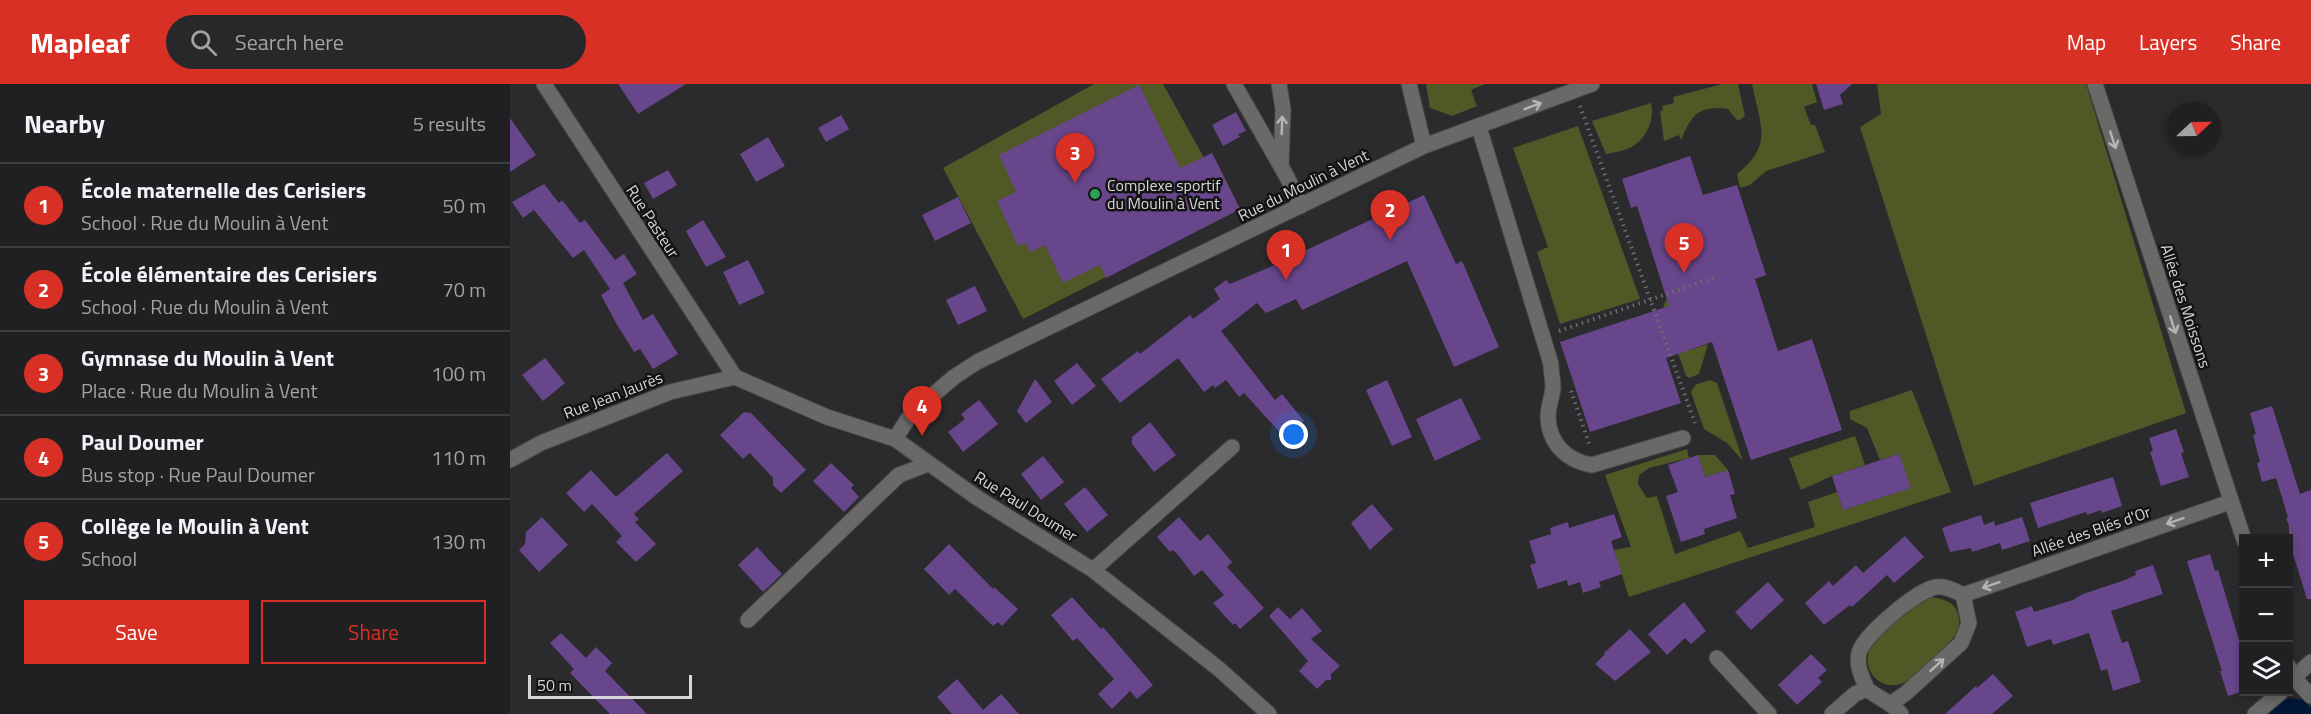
<!DOCTYPE html>
<html lang="en">
<head>
<meta charset="utf-8">
<style>
	body { margin:0; font-family:"Titillium Web",sans-serif; background:#28282a; color:#f1f3f6 }
	.controls { position:absolute; right:18px; bottom:18px; display:grid; overflow:hidden; border-radius:0px; box-shadow:0 3px 9px #0003 }
	.controls button { width:54px; height:54px; display:grid; place-items:center; padding:0; border:0; border-bottom:2px solid #3d3e40; background:#202022; color:#f1f3f6; font:30px sans-serif }
	.compass { position:absolute; left:1657px; top:18px; width:54px; height:54px; border-radius:50%; background:#202022; box-shadow:0 3px 9px #0003; rotate:68deg }
	.scale { position:absolute; left:18px; bottom:15px; width:164px; box-sizing:border-box; padding-left:6px; border:3px solid #d7d6d8; border-top:0; font-size:16px; line-height:21px; white-space:nowrap; color:#d7d6d8; -webkit-text-stroke:4px #131314; paint-order:stroke }
	.you { position:absolute; left:784px; top:351px; width:21px; height:21px; margin:-15px; border:4px solid #fff; border-radius:50%; background:#1a73e8; box-shadow:0 0 0 9px #1a73e833 }
	.badge { display:grid; place-items:center; width:39px; height:39px; border-radius:50%; background:#d93025; color:#fff; font-size:20px; font-weight:700 }
	.pin { position:absolute; translate:-50% -50px; filter:drop-shadow(0 2px 3px #0008) }
	.pin::after { content:''; position:absolute; top:32px; width:21px; height:18px; background:inherit; clip-path:polygon(0 0,100% 0,50% 100%) }
	.list { margin:0; padding:0; list-style:none }
	h2 { display:flex; justify-content:space-between; align-items:center; height:78px; margin:0; padding:0 24px; font-size:26px }
	h2 small { font-size:20px; font-weight:400; color:#a2a3a5 }
	.list li { display:grid; grid-template-columns:39px 1fr auto; gap:18px; align-items:center; box-sizing:border-box; height:84px; padding:0 24px; border-top:2px solid #3d3e40 }
	.list b { display:block; font-size:22px; white-space:nowrap }
	.list p { margin:0; font-size:20px; white-space:nowrap; color:#a2a3a5 }
	.list em { font-size:20px; font-style:normal; color:#a2a3a5 }
	.actions { display:flex; gap:12px; padding:18px 24px }
	.actions a { flex:1; padding:14px 0; border:2px solid #d93025; border-radius:0px; text-align:center; font-size:21px; color:#d93025 }
	.actions .main { background:#d93025; color:#fff }
	.icon { flex:none; width:33px; height:33px; fill:none; stroke:currentColor; stroke-width:2; stroke-linecap:round; stroke-linejoin:round }
	.map { position:relative; flex:none; width:1801px; height:630px; overflow:hidden }
	header { display:flex; align-items:center; gap:36px; box-sizing:border-box; height:84px; padding:0 30px; background:#d93025; color:#fff }
	header strong { font-size:28px }
	nav { display:flex; gap:33px; margin-inline-start:auto; font-size:21px }
	.search { width:420px; height:54px; background:#28282a; display:flex; align-items:center; gap:15px; box-sizing:border-box; padding:0 21px; border-radius:33px; color:#a2a3a5; font-size:22px }
	main { display:flex }
	aside { flex:1; background:#202022 }
	.map>svg:first-child { display:block }
</style>
</head>
<body>
<header>
<strong>Mapleaf</strong>
<div class="search"><svg class="icon" aria-label="search" viewBox="0 0 24 24"><circle cx="10" cy="10" r="6"/><path d="M15 15l6 6"/></svg>Search here</div>
<nav><a>Map</a><a>Layers</a><a>Share</a></nav>
</header>
<main>
<aside>
<h2>Nearby<small>5 results</small></h2>
<ul class="list">
<li><span class="badge">1</span><div><b>École maternelle des Cerisiers</b><p>School · Rue du Moulin à Vent</p></div><em>50 m</em></li>
<li><span class="badge">2</span><div><b>École élémentaire des Cerisiers</b><p>School · Rue du Moulin à Vent</p></div><em>70 m</em></li>
<li><span class="badge">3</span><div><b>Gymnase du Moulin à Vent</b><p>Place · Rue du Moulin à Vent</p></div><em>100 m</em></li>
<li><span class="badge">4</span><div><b>Paul Doumer</b><p>Bus stop · Rue Paul Doumer</p></div><em>110 m</em></li>
<li><span class="badge">5</span><div><b>Collège le Moulin à Vent</b><p>School</p></div><em>130 m</em></li>
</ul>
<div class="actions"><a class="main">Save</a><a>Share</a></div>
</aside>
<div class="map">
<svg width="1801" height="630" viewBox="0 0 1801 630">
	<rect width="100%" height="100%" fill="#2b2a2d"/>
	<path fill="#505926" d="M584,0H653L698,81L706,77L730,125L513,235L433,84Z
		M916,0H975L961,6L967,22L942,32L920,24Z
		M1212,0H1228L1235,32L1228,37L1218,25C1188,22 1183,29 1171,56L1169,51L1154,57L1150,27L1153,26L1152,22L1164,19L1163,13Z
		M1242,0H1302L1307,18L1294,23L1301,41H1305L1315,68L1256,87L1240,101L1230,104L1227,90C1264,60 1250,41 1242,0Z
		M1367,0H1576L1676,329L1464,402L1350,43L1371,30Z
		M1141,19C1145,36 1136,56 1120,64C1113,67 1104,68 1096,70L1082,37Z
		M1068,42L1130,215L1050,240L1027,168L1038,163L1003,64Z
		M1179,210L1180,266L1198,260L1189,290L1179,294L1176,292L1153,225L1155,217Z
		M1200,296L1207,299L1233,377L1217,359L1194,345L1181,308L1185,301Z
		M1402,306L1441,408L1119,513L1104,466L1121,463L1095,391L1177,365L1179,374L1139,384L1129,391L1128,400L1137,414L1147,412L1165,470L1230,447L1238,464L1305,443L1298,418L1327,408L1333,426L1400,404L1389,370L1370,376L1357,344L1340,335V327Z
		M1345,352L1355,381L1322,392L1291,406L1279,374Z
		M1188,371H1205L1218,386L1195,393Z
		M1421,513C1444,516 1452,525 1448,548C1434,564 1412,591 1393,599C1367,610 1347,579 1364,558C1375,543 1398,528 1413,515Z"/>
	<path fill="#001736" d="M1780,614L1793,616L1801,624V630H1758L1771,616Z"/>
	<path fill="#68468b" d="M108,0H176L128,30Z
		M1306,0H1342L1330,11L1333,20L1314,26Z
		M629,1L670,84L702,69L730,125L596,194L590,181L553,199L535,161L520,168L516,159L508,162L487,117L506,108L489,71Z
		M726,28L736,47L728,50L730,53L713,62L702,41Z
		M331,31L339,45L316,58L308,44Z
		M0,34L26,71L0,88Z
		M258,53L275,82L246,98L230,70Z
		M1180,72L1193,111L1227,101L1256,191L1245,195L1268,267L1302,255L1332,346L1241,376L1202,258L1156,274L1171,319L1080,348L1050,258L1159,222L1127,122L1121,124L1112,95Z
		M158,86L167,101L143,115L134,99Z
		M34,100L49,119L52,116L70,139L75,136L105,176L114,170L127,190L113,199L133,236L143,230L168,270L143,285L130,265L124,268L106,239L91,211L100,205L74,166L63,174L24,126L13,134L2,118Z
		M914,111L946,180L952,177L989,263L944,283L897,177L792,226L786,215L756,229L747,219L711,247L765,316L772,310L794,337L775,354L734,309L729,313L716,296L705,304L703,301L694,308L668,274L610,319L591,295L628,267L630,270L680,231L683,235L710,215L704,205L716,196L720,200L760,183Z
		M448,113L461,139L425,157L412,131Z
		M193,136L216,173L196,183L176,147Z
		M238,176L255,209L229,221L213,188Z
		M465,202L477,227L448,241L436,216Z
		M35,274L55,299L33,317L12,291Z
		M567,279L586,302L562,321L544,297Z
		M525,295L542,318L516,339L507,327Z
		M877,296L902,353L882,362L856,306Z
		M951,314L971,355L925,377L906,335Z
		M469,316L488,340L453,368L438,348L455,335L451,330Z
		M1762,322L1790,410L1801,406V515H1797L1779,457V442L1776,434L1778,433L1766,394L1752,398L1747,379L1750,378L1743,351L1746,350L1740,329Z
		M234,328L241,329L296,386L271,409L263,401V394L240,369L233,375L210,351Z
		M640,338L666,371L644,388L622,360V353Z
		M1666,345L1674,368L1671,369L1679,393L1651,402L1640,368L1643,367L1639,354Z
		M157,369L173,387L124,430L129,435L125,438L146,460L126,478L106,458L112,452L82,420L74,428L56,409L81,386L106,413Z
		M1389,370L1401,404L1333,426L1322,392Z
		M1188,371L1195,393L1218,386L1225,410L1220,411L1227,434L1194,445L1195,450L1171,458L1156,412L1168,408L1158,381Z
		M533,372L554,398L531,416L511,390Z
		M321,379L344,401L341,404L349,413L334,428L303,397Z
		M1603,393L1612,422L1592,429L1591,426L1577,431L1576,428L1528,444L1520,419Z
		M575,403L598,431L577,448L554,420Z
		M862,420L883,445L860,466L841,439Z
		M1104,430L1112,453L1101,457L1112,490L1089,498L1091,503L1073,509L1070,498L1058,502L1057,496L1028,505L1020,481L1026,479L1019,457L1041,450L1040,444L1058,438L1059,444Z
		M1471,431L1474,441L1484,437L1485,442L1512,433L1520,457L1492,466L1490,459L1462,468L1461,464L1440,468L1432,444Z
		M32,433L58,461L29,488L9,466L15,460L16,448Z
		M669,433L690,457L698,450L722,478L717,483L754,524L730,545L725,539L723,541L703,519L714,511L692,486L684,492L669,472L663,466L660,468L647,453Z
		M1395,452L1414,473L1384,499L1377,491L1342,523L1340,521L1314,541L1295,519L1319,497L1323,502L1346,481L1353,489Z
		M439,460L483,505L484,503L508,525L492,542L488,538L483,542L445,505L439,511L414,485Z
		M247,463L272,490L253,508L228,481Z
		M1700,470L1705,487L1708,486L1730,559L1734,558V607L1718,612L1710,587H1712L1677,477Z
		M1643,481L1653,510L1601,527L1612,559L1618,557L1631,598L1603,607L1597,585L1591,587L1579,549L1543,561L1541,555L1517,563L1505,528L1522,522L1524,528L1563,516L1573,510L1615,496L1626,491L1625,487Z
		M1258,498L1274,516L1241,546L1225,528Z
		M562,513L591,545L593,543L643,601L627,615L620,607L602,625L588,610L604,595L567,554L563,557L541,531Z
		M1174,518L1196,547L1181,560L1175,554L1157,571L1138,550Z
		M768,523L780,535L792,524L812,547L801,555L830,582L821,590V596H816L807,605L789,587L798,577L759,532Z
		M1120,545L1141,568L1105,597L1085,580L1095,570L1094,569Z
		M51,549L76,574L86,563L102,579L95,587L137,630H100L60,589L64,585L40,559Z
		M1301,570L1317,586L1308,594L1312,598L1287,621L1268,601Z
		M1483,590L1503,612L1482,630H1435L1466,602L1467,604Z
		M447,595L473,626L491,610L509,630H442L427,613Z"/>
	<g fill="none" stroke-linecap="round" stroke-linejoin="round">
		<defs>
			<path id="minor" d="M34,0L225,293
				M724,0L777,93L791,122
				M769,0L773,25L771,82
				M899,0L914,62
				M1585,0L1734,456
				M969,43L1041,280C1041,288 1043,296 1043,304C1042,314 1038,323 1038,333C1039,360 1057,377 1082,381L1173,354
				M225,293L317,333L385,355L466,413L583,486L709,585L759,630
				M385,355L401,330L444,293L467,278L914,62L1082,0
				M0,376L31,359L160,308L225,293
				M583,486L722,363
				M238,536L389,391L418,380
				M1207,574L1259,630
				M1778,582L1783,593L1801,612
				M1778,599L1801,578
				M1357,605C1352,593 1346,582 1349,569C1354,550 1408,506 1426,503C1434,502 1446,507 1453,511L1720,418
				M1382,619L1396,609L1451,559L1459,539L1453,511
				M1322,630L1345,610L1357,605C1369,615 1380,617 1391,630
				M1745,630L1771,608"/>
		</defs>
		<use href="#minor" stroke="#474648" stroke-width="17"/>
		<path stroke="#6e6d6f" stroke-width="4" stroke-dasharray="1.5 4.5" stroke-linecap="butt" d="M1070,22L1185,339
			M1049,247L1206,193
			M1061,307L1080,362"/>
		<use href="#minor" stroke="#6a6967" stroke-width="15"/>
	</g>
	<defs><path id="oneway-shaft" d="M-6 0H5M1.5-3L5.5 0L1.5 3" fill="none" stroke-width="1.6" stroke-linecap="round" stroke-linejoin="round" transform="scale(1.5)"/></defs>
	<g stroke="#b6b5b6">
		<use href="#oneway-shaft" transform="translate(1023 22) rotate(-21)"/>
		<use href="#oneway-shaft" transform="translate(772 41) rotate(-88)"/>
		<use href="#oneway-shaft" transform="translate(1603 56) rotate(72)"/>
		<use href="#oneway-shaft" transform="translate(1663 241) rotate(72)"/>
		<use href="#oneway-shaft" transform="translate(1665 437) rotate(161)"/>
		<use href="#oneway-shaft" transform="translate(1481 501) rotate(161)"/>
		<use href="#oneway-shaft" transform="translate(1427 581) rotate(-42)"/>
	</g>
	<circle fill="#2e9e5b" stroke="#131314" stroke-width="2" cx="585" cy="110" r="6"/>
	<g text-anchor="middle" dominant-baseline="central" stroke-width="5" stroke-linejoin="round" paint-order="stroke">
		<g font-size="16" fill="#d7d6d8" stroke="#131314" text-anchor="start">
			<text x="597" y="101">Complexe sportif<tspan x="597" dy="18">du Moulin à Vent</tspan></text>
		</g>
		<g font-size="16" fill="#d7d6d8" stroke="#131314">
			<text transform="translate(793 101) rotate(-26)">Rue du Moulin à Vent</text>
			<text transform="translate(143 137) rotate(57)">Rue Pasteur</text>
			<text transform="translate(1676 222) rotate(72)">Allée des Moissons</text>
			<text transform="translate(103 311) rotate(-21)">Rue Jean Jaurès</text>
			<text transform="translate(516 422) rotate(32)">Rue Paul Doumer</text>
			<text transform="translate(1581 447) rotate(-19)">Allée des Blés d'Or</text>
		</g>
	</g>
</svg>
<div class="controls">
<button>+</button>
<button>−</button>
<button><svg class="icon" aria-label="layers" viewBox="0 0 24 24"><path d="M12 4l9 5-9 5-9-5zM3 14l9 5 9-5"/></svg></button>
</div>
<svg class="compass" viewBox="-18 -18 36 36"><path d="M0-13l5 13h-10z" fill="#e53935"/><path d="M0 13l5-13h-10z" fill="#a2a3a5"/></svg>
<div class="scale">50 m</div>
<div class="you"></div>
<div class="pin badge" style="left:776px;top:196px">1</div>
<div class="pin badge" style="left:880px;top:156px">2</div>
<div class="pin badge" style="left:565px;top:99px">3</div>
<div class="pin badge" style="left:412px;top:352px">4</div>
<div class="pin badge" style="left:1174px;top:189px">5</div>
</div>
</main>
</body>
</html>
